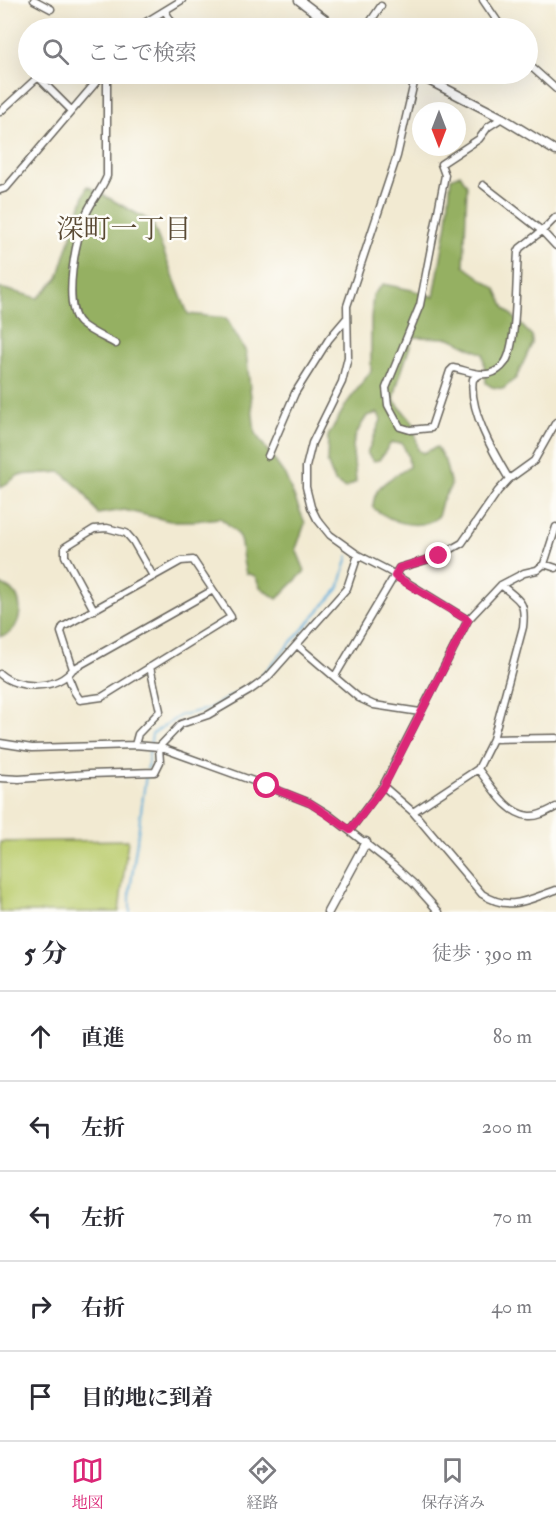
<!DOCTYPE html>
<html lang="ja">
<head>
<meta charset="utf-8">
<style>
	body { margin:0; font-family:"IM FELL Double Pica","Noto Serif JP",serif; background:#f2f2f3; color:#2b2b33 }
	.compass { position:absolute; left:412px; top:102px; width:54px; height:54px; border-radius:50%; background:#fff; box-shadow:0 6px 24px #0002; rotate:180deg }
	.stop { position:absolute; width:18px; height:18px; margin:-14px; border:4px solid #db2777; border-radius:50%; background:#fff }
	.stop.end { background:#db2777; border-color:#fff; box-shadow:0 2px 6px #0008 }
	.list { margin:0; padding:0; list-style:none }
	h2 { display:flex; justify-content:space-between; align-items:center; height:78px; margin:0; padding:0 24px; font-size:26px }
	h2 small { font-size:20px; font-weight:400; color:#7c7c81 }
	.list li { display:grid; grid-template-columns:39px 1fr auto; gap:18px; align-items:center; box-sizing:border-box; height:90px; padding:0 24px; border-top:2px solid #e1e1e2 }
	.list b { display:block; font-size:22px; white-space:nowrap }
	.list em { font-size:20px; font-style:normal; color:#7c7c81 }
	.icon { flex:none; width:33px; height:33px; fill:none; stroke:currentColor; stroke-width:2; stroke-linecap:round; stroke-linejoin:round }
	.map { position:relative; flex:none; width:556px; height:912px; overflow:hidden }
	.search { position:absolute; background:#fff; box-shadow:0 6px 24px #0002; left:18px; right:18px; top:18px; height:66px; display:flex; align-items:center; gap:15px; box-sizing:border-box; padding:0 21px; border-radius:33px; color:#7c7c81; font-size:22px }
	.sheet { height:528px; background:#fff }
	nav { display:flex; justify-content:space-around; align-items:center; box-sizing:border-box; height:84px; border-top:2px solid #e1e1e2; background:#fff; font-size:16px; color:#7c7c81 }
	nav a { display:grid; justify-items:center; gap:3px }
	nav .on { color:#db2777 }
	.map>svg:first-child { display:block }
</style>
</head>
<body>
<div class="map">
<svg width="556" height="912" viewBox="0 0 556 912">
	<rect width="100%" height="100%" fill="#fdfcf7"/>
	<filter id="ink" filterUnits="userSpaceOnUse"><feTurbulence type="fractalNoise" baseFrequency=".0167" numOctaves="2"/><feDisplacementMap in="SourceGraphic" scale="12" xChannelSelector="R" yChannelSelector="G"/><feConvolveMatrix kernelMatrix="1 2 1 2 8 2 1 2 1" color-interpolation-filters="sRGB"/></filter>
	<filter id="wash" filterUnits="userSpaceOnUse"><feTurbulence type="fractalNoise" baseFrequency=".008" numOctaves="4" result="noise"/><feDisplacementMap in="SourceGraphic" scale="24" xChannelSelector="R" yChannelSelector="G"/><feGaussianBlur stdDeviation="1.35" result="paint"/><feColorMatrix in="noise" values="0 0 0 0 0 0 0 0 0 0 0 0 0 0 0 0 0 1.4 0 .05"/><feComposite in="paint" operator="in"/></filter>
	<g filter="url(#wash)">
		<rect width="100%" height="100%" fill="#f2ead2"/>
		<path fill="#bccd70" stroke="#6c7446" stroke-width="1.5" d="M128,840L119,912H0V842Z"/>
		<path fill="#95b062" stroke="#58663f" stroke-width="1.5" d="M460,174L467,185L464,266L496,289L505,308L532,336V344L516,378L503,389L492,387L486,383L483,354L450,338L413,337L397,385L394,400L414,424L418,450L423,453L437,447L445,461L451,486L442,501L438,517C417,532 392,522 373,508C373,484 391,479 409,467L408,456L402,443H391L379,460L373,461L367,453L381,420L378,413L367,416C346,447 354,448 356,482L345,488L335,482L327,462L328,436L347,403L371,371V319L373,295L383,284L412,290L434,297L447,223L451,178Z
			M87,186L152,222L188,314L226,318L246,352L255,433L285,475L305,523L296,549L305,571L277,599L260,587L255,576L246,573C237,544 250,540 220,518L193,521H170L124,510L98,514L83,491L61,472L19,475L0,488V288L38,298L58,278Z
			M0,584C6,587 12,589 16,595C25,609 18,635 0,636Z"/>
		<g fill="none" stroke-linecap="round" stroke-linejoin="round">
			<path stroke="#5daad6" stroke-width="2" d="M147,769L152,734L181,715L208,709L256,682L339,588L348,556
				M130,912V891L146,775"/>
		</g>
	</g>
	<g filter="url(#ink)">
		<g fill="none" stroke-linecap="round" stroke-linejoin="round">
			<defs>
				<path id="minor" d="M34,0L51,9
					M483,0L502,28
					M165,11L175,28
					M136,28L182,0
					M366,28L381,6
					M528,64L556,89
					M107,74V176C102,189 93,199 87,212C76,233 62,306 80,323C90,332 105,338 116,344
					M416,74L397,156L347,306L348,357L342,382L312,443L306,467V487L311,507L317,519L330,535L358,555L387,570L468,620
					M0,112L38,77L71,110
					M502,118L488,127L479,139L441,164L445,175L420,305L386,388L388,405L400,427L410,430L431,428L450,371L453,368C466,370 482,378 494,372C499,370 505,364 507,359C517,338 516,278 518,252L520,248L542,231L556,217
					M483,185L542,231L556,246
					M0,190L6,188L103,74
					M481,374L473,379C468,409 494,454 509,479
					M268,456L295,393L329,339L346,319
					M544,564L556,568
					M94,610L65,556V547L94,529L107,528L126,533L133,541L153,576
					M297,645L359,698L374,705L420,712
					M0,674C18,690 58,690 73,669L213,590
					M68,676L74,691L80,700L102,697L231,617L193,560L181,561L63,627L61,632L73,669
					M335,676L399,568L439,556L462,543L498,491L509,479L534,461L556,422
					M493,739L556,738
					M0,743L32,748L135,745L159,747L267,786L310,803L328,814L393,865L414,884L439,912
					M135,745L138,734L160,711L150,667
					M159,747L181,724L208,715L249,691L267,678L347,588L358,555
					M478,769C491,785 506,814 529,816C538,817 548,811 556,807
					M0,778L19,779L89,774L155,772L160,762L159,747
					M383,786L413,812L482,894C509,912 527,900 556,890
					M413,812L478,769L493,739L523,627C526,601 520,601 501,585
					M350,830L383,786L468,620L501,585L524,573L537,570L544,564L556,527"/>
				<path id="tertiary" d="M299,0L336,28
					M417,74L502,118L556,151
					M328,912L366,842"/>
			</defs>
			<use href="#minor" stroke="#67645c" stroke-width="9"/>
			<use href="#tertiary" stroke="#67645c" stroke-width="11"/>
			<use href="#minor" stroke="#fff" stroke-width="6"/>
			<use href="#tertiary" stroke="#fff" stroke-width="8"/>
		</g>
	</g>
	<g fill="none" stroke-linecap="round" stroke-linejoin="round" filter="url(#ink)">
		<path stroke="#db2777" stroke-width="8" d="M267,786L310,803L350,830L384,786L468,620L395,576L399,568L439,556"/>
	</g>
	<g text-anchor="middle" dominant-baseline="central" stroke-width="5" stroke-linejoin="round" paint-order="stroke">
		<g font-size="27" fill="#594933" stroke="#fdfcf7">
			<text x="124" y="229">深町一丁目</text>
		</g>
	</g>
</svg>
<svg class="compass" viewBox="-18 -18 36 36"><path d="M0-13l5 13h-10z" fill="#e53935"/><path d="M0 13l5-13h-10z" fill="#7c7c81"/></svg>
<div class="stop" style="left:267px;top:786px"></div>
<div class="stop end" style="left:439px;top:556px"></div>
<div class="search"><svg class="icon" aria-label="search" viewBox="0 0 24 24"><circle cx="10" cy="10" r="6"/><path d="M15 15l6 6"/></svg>ここで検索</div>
</div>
<section class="sheet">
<h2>5 分<small>徒歩 · 390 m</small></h2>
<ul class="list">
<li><svg class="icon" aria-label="ahead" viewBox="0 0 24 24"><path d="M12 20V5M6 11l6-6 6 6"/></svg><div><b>直進</b></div><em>80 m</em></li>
<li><svg class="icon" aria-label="left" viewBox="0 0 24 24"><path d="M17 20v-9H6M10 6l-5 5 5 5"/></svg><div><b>左折</b></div><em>200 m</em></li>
<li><svg class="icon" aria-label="left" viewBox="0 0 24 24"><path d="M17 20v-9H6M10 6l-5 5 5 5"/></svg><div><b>左折</b></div><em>70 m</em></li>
<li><svg class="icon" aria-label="right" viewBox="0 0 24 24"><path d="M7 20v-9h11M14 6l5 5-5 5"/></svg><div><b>右折</b></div><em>40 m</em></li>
<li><svg class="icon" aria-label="arrive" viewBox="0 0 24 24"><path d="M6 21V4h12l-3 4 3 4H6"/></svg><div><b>目的地に到着</b></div></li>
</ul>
</section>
<nav>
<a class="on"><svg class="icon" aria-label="map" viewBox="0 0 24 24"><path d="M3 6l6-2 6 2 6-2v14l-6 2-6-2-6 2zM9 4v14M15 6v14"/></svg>地図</a>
<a><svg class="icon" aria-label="directions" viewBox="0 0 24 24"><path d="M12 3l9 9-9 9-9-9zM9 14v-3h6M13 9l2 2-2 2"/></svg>経路</a>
<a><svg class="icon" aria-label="saved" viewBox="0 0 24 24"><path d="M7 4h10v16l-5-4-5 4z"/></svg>保存済み</a>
</nav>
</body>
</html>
